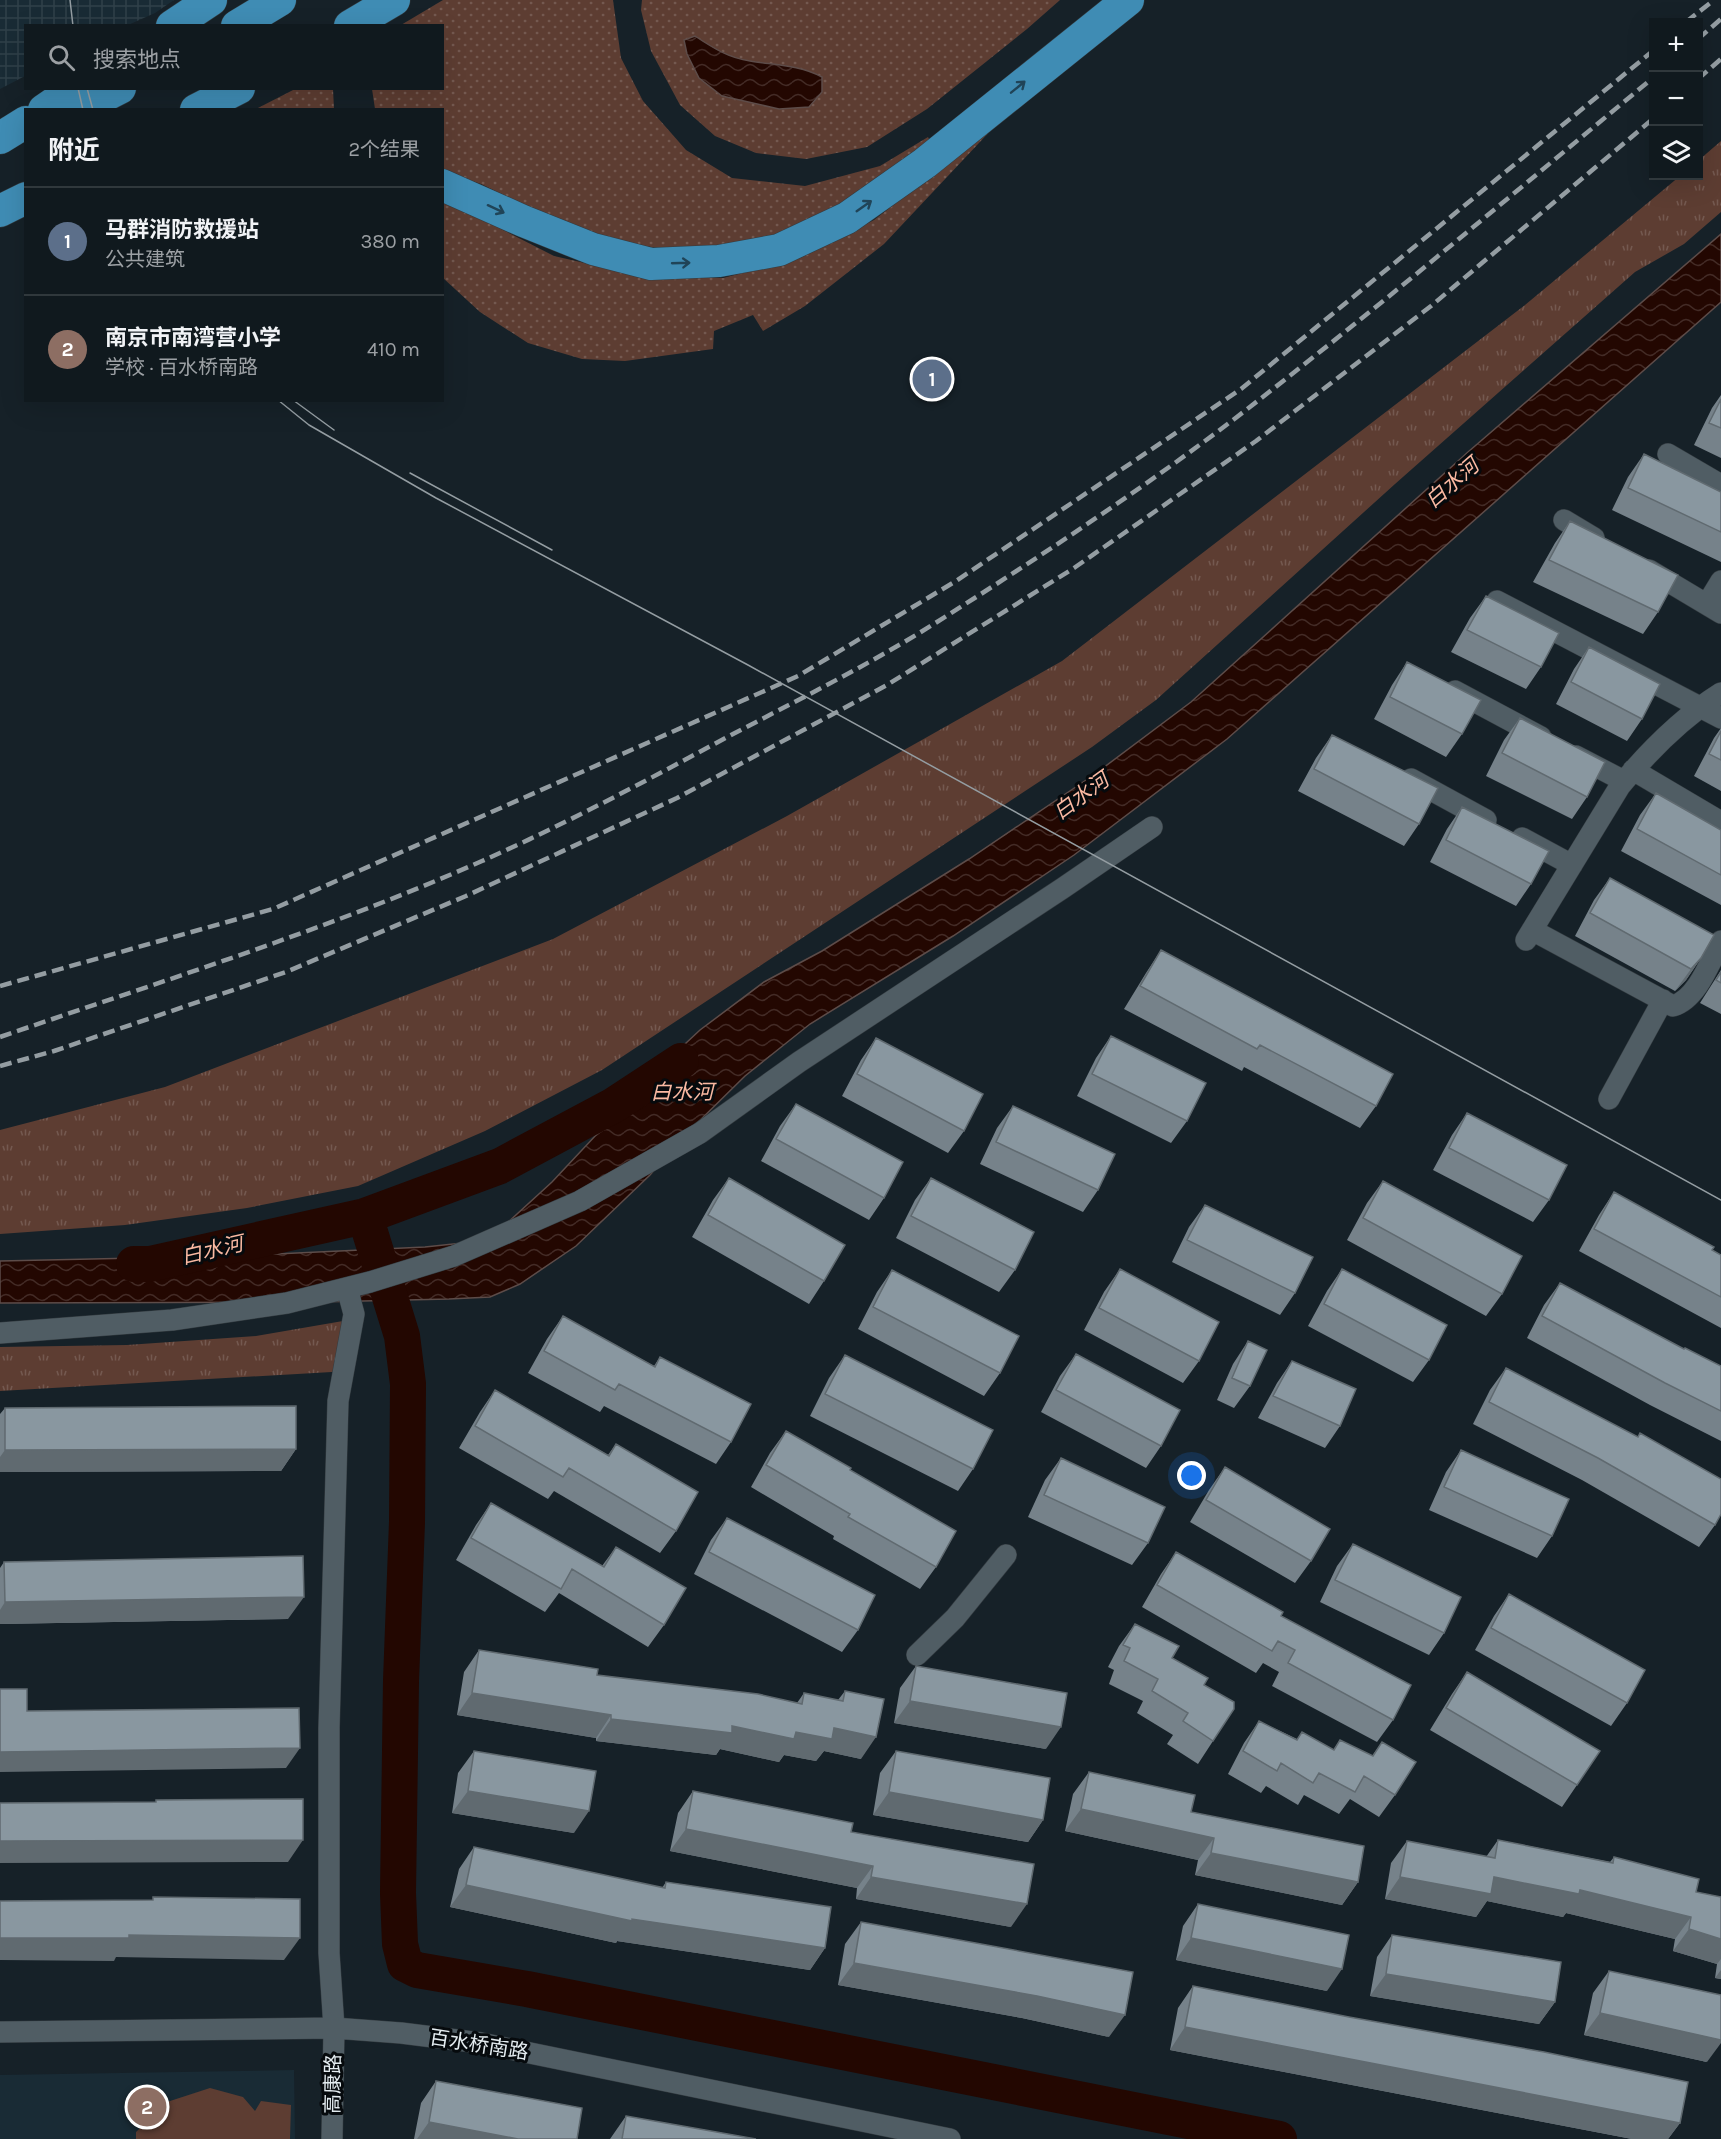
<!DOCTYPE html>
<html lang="zh">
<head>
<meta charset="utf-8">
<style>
	body { margin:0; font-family:Karla,"Noto Sans SC",sans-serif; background:#192227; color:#f1f3f6 }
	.controls { position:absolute; right:18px; top:18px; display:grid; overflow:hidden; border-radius:0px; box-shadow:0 6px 24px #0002 }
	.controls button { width:54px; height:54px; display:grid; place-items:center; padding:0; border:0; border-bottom:2px solid #30383c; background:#10191e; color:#f1f3f6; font:30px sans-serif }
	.you { position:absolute; left:1192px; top:1476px; width:21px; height:21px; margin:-15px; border:4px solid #fff; border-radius:50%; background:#1a73e8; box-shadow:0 0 0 9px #1a73e833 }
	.badge { display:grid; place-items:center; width:39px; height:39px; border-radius:50%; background:#0b8043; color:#fff; font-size:20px; font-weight:700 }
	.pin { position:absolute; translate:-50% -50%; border:3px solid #fff; box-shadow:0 2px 6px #0006 }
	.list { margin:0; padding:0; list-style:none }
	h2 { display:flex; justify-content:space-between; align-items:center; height:78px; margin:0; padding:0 24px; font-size:26px }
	h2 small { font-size:20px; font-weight:400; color:#9ca0a4 }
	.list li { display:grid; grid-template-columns:39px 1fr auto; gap:18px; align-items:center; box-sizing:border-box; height:108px; padding:0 24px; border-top:2px solid #30383c }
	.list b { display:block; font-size:22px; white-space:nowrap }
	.list p { margin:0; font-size:20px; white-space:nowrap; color:#9ca0a4 }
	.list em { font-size:20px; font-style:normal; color:#9ca0a4 }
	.icon { flex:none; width:33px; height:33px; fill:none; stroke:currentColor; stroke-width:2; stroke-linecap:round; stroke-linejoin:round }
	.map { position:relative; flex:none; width:1721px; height:2139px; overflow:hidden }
	.search { position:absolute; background:#10191e; box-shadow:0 6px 24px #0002; left:24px; top:24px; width:420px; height:66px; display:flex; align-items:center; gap:15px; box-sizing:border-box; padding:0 21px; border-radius:0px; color:#9ca0a4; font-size:22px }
	.panel { position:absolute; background:#10191e; box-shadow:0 6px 24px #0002; left:24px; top:108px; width:420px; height:294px; border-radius:0px }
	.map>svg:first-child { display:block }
</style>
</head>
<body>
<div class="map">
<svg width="1721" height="2139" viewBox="0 0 1721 2139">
	<defs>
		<pattern id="industrial-grid" width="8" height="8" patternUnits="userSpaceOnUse" patternTransform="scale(1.5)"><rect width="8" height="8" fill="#192b35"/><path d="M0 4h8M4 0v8" fill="none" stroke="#2f4049"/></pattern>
		<pattern id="grass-dots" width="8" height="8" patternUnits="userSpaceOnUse" patternTransform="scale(1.5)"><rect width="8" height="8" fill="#5d3d32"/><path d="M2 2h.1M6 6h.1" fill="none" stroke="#745950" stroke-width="1.8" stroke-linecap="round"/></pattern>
		<pattern id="park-tufts" width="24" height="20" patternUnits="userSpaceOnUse" patternTransform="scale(1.5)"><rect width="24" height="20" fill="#5d3d32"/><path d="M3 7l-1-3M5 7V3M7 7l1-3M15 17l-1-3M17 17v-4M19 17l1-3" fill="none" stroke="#745950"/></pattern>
		<pattern id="water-waves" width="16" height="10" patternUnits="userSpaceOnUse" patternTransform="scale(1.5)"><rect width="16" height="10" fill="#230701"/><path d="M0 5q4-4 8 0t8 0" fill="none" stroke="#432b26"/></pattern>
	</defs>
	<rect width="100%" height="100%" fill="#162128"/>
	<path fill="#192b35" d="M294,2070L295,2139H0V2075Z"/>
	<path fill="url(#industrial-grid)" d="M0,0H174L155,13L128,25L26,26L25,76L0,89Z"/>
	<path fill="url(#grass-dots)" d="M443,0H613L621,58L643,101L686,150L732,178L805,186L880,166L928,137L931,143L862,194L803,225L757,242L699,251L651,247L603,239L553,219L481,184L443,171L442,110L375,109L372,89L442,88V26L401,25Z
		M642,0H1060L1027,29L927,109L867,147L806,159L756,153L715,136L680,105L651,51L641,10Z
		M295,89H333L334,109H256Z
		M994,127L884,244L805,306L763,331L753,315L714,331L713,349L625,361L582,359L528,343L480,312L443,278V203L476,216L554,256L646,277L723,278L800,258L874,220Z"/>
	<path fill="url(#park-tufts)" d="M1721,141V212L1684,244L1635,272L1395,484L1156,700L1092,747L602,1070L485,1131L358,1186L247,1208L125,1225L0,1234V1130L165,1087L553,939L787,816L1062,661L1525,305L1680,176H1698L1699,160Z
		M343,1321L349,1371L0,1391V1347L127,1345L256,1336Z"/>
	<path fill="#5d3d32" d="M210,2088L243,2097L255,2111L261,2101L291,2105L290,2139H136V2132L167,2102Z"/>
	<path fill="url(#water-waves)" stroke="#5d4c49" stroke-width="1.5" d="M695,36C713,48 729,58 750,61C774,65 800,65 822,77V92L809,107L779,109L722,96L699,78L687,54L684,40Z
		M1721,234V302L1227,739L1074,855L953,936L810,1024L745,1076L684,1136L650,1175L576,1246L520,1284L490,1297L449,1299L319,1302L0,1303V1261L230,1256L425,1247L472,1242L505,1225L552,1182L657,1070L700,1030L764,982L822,951L969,859L1095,774L1191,702L1468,452Z"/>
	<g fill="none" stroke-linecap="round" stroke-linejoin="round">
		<path stroke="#230701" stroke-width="36" d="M365,1216L402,1336L408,1384L407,1522L401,1681L398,1893L400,1944L405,1964L417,1970L527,1989L1279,2139
			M134,1264H150L365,1216L500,1166L614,1105L681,1061"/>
		<defs>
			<path id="minor" d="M1668,454L1721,485
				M1564,520L1594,538
				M1649,570L1721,613
				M1497,601L1721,718
				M1707,604L1721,581
				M1455,691L1541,737
				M1576,756L1624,781
				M1633,770L1721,822
				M1411,779L1486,820
				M1522,838L1572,865
				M1532,930L1673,1006C1697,999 1710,962 1721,941
				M1526,940L1620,786C1648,752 1683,717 1721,693
				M1609,1099L1663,1000
				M0,1333L172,1320L287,1303L370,1282L454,1256L580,1201L700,1133L799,1062L1063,888L1152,827
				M917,1655L955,1618L1006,1555
				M0,2032L334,2028L401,2033L481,2043L950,2139
				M332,2139L334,2028L329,1953V1728L338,1401L354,1314L347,1288"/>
			<path id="highway" d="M172,26L211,0
				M237,26L280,0
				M350,26L394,0
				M44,110L76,88
				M77,110L120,88
				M196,110L239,88
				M0,138L26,122
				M442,185L523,221L593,249L651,264L719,261L779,250L847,218L925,163L1128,0
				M0,211L26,198"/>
		</defs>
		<use href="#minor" stroke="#343c41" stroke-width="22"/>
		<use href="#highway" stroke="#343c41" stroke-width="33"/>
		<use href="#minor" stroke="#505d64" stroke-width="21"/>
		<use href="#highway" stroke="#3f8cb4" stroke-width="32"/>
		<path stroke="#949da2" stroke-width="1.5" d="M70,0L73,26
			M78,88L83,110
			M87,88L93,110
			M278,400L309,425L436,498L748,665L1721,1200
			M293,400L334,430
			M410,473L552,550"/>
		<path stroke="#949da2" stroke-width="4.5" stroke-dasharray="12 6" stroke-linecap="butt" d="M1686,22L1714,0
			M1698,39L1721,19
			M1698,79L1721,59
			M0,986L273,909L798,676L956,581L1241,389L1654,50
			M0,1037C162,981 326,930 482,861C568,823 651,778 733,734C802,698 872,663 937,622C1038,558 1138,492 1233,420C1376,310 1515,192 1654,77
			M0,1066L54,1051L286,972L466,896L677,798L887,685L1074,568L1256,441L1431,306L1654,118"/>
	</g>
	<path fill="#76828a" d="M1721,395V458L1694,445L1712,408Z
		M1644,454L1721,492V562L1612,510L1628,477Z
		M1570,521L1658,612L1643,634L1533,582L1555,543Z
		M1486,596L1541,667L1526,689L1451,652L1470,618Z
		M1589,647L1642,719L1627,741L1556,704L1574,669Z
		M1407,662L1462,734L1446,757L1374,719L1392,685Z
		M1520,718L1587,797L1572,819L1486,776L1504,740Z
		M1721,728V791L1694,776L1714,738Z
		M1332,735L1419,824L1404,846L1298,791L1316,758Z
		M1656,793L1721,830V905L1621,851L1640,815Z
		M1462,807L1531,884L1516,906L1430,862L1447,829Z
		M1610,878L1701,958L1686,980L1675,991L1575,936L1594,900Z
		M1161,950L1376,1106L1360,1128L1244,1067L1242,1071L1124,1009L1146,973Z
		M1721,970V1014L1700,1003Z
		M1111,1036L1187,1121L1171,1143L1077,1096L1096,1058Z
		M876,1038L964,1131L948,1153L842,1096L861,1060Z
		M796,1104L884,1198L869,1220L761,1161L780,1126Z
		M1013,1106L1098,1190L1083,1212L980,1164L997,1128Z
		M1467,1113L1549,1200L1533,1222L1433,1170L1452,1135Z
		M729,1178L824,1281L809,1304L692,1237L713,1200Z
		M931,1178L1015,1270L999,1292L896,1238L915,1200Z
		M1383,1181L1502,1294L1486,1316L1347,1240L1367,1203Z
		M1614,1192L1721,1255V1328L1579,1251L1599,1215Z
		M1205,1205L1295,1293L1280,1315L1172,1262L1189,1227Z
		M1120,1269L1199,1361L1183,1383L1084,1330L1104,1292Z
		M1342,1269L1429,1360L1413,1382L1308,1326L1327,1291Z
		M892,1270L1000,1373L984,1396L858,1329L877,1292Z
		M1560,1283L1684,1349L1721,1366V1441L1650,1405L1527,1338L1544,1305Z
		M563,1316L654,1366L660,1357L731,1442L716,1464L604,1406L600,1412L528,1373L547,1339Z
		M1248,1341L1250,1386L1234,1408L1217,1400L1233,1364Z
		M1076,1354L1161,1446L1146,1468L1041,1412L1060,1376Z
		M845,1355L973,1469L958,1491L810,1416L829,1378Z
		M1292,1361L1340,1426L1325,1448L1258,1418L1277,1383Z
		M1506,1368L1715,1525L1699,1547L1582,1480L1473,1424L1490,1390Z
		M495,1390L608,1455L616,1444L676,1531L660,1553L554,1491L548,1499L459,1448L480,1412Z
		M5,1408L296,1449L281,1471L0,1472V1414Z
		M786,1431L850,1470L936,1567L920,1589L833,1539L834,1536L751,1487L770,1453Z
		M1461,1450L1552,1536L1537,1558L1429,1510L1446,1472Z
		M1061,1458L1148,1543L1132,1565L1028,1517L1045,1480Z
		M1225,1467L1311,1561L1295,1583L1190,1522L1209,1490Z
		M491,1503L602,1566L616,1547L664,1625L648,1647L559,1593L545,1612L456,1560L476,1525Z
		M727,1518L858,1630L842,1652L694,1574L711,1540Z
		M1353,1544L1444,1633L1429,1655L1320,1602L1337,1566Z
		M1176,1552L1281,1616L1393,1720L1377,1742L1272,1686L1279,1672L1263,1663L1256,1673L1142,1607L1161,1574Z
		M4,1562L288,1619L0,1624V1568Z
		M1509,1594L1627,1703L1611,1726L1475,1650L1494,1616Z
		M1135,1624L1172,1658L1204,1685L1213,1741L1198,1764L1167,1744L1173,1735L1137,1713L1143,1701L1109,1684L1114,1670L1108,1667L1119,1646Z
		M479,1650L597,1675L797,1703L804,1693L838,1700L845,1691L861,1759L824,1751L816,1761L784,1755L779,1762L720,1749L716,1755L596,1741V1738L457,1715L464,1672Z
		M916,1666L1046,1749L894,1723L900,1688Z
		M1467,1672L1577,1785L1562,1807L1430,1730L1452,1694Z
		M1259,1721L1297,1739L1302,1732L1333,1750L1340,1740L1372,1756L1382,1742L1395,1795L1379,1817L1350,1799L1339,1814L1304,1795L1298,1805L1266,1786L1261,1793L1228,1774L1244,1743Z
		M474,1751L574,1833L452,1813L458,1773Z
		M896,1751L1043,1820L1028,1842L873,1815L880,1773Z
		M1089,1772L1191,1812L1358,1882L1342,1905L1195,1875L1198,1860L1065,1831L1073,1794Z
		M693,1791L851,1832L1011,1927L856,1899L857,1888L670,1851L678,1813Z
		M1498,1840L1610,1862L1614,1857L1696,1892L1721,1897V1979L1715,1978L1717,1964L1673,1951L1675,1939L1566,1913L1563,1917L1487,1901L1476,1917L1385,1899L1391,1863L1407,1841L1486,1857Z
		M474,1847L662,1888L666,1882L825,1948L810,1970L617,1941L616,1943L450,1907L459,1869Z
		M1198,1904L1327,1991L1176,1960L1183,1926Z
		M861,1922L1109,2037L1022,2018L838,1985L845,1944Z
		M1392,1935L1555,2002L1539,2024L1370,1996L1377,1957Z
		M1609,1971L1707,2062L1584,2035L1593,1993Z
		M1193,1986L1680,2123L1668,2139H1632L1170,2050L1178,2008Z
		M436,2081L577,2139H414L421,2103Z
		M626,2116L756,2139H610Z"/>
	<path fill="#606a70" d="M1701,958L1686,980L1675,991L1691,969Z
		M296,1449L281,1471L0,1472V1457L5,1450Z
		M304,1597L288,1619L0,1624V1610L5,1602Z
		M472,1693L611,1715L596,1738L457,1715Z
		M910,1701L1061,1727L1046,1749L894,1723Z
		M611,1719L732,1726L796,1732L834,1728L876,1737L861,1759L824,1751L816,1761L784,1755L779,1762L720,1749L716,1755L596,1741Z
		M300,1748L286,1768L0,1772V1752Z
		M468,1791L589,1811L574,1833L452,1813Z
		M889,1792L1043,1820L1028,1842L873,1815Z
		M1081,1809L1214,1838L1198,1860L1065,1831Z
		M686,1829L873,1866L857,1888L670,1851Z
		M303,1840L288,1862L0,1863V1841Z
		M1211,1853L1358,1882L1342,1905L1195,1875Z
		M871,1877L1027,1904L1011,1927L856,1899Z
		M1400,1877H1494L1580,1890L1691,1917L1675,1939L1566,1913L1563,1917L1487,1901L1476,1917L1385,1899Z
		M466,1885L632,1919L825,1948L810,1970L617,1941L616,1943L450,1907Z
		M1689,1929L1721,1939V1959L1717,1964L1673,1951Z
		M129,1935L300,1938L284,1960L116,1957L114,1961L0,1960V1938Z
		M1191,1938L1342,1969L1327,1991L1176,1960Z
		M854,1963L1037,1996L1125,2015L1109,2037L1022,2018L838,1985Z
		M1721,1970V1979L1715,1978Z
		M1386,1974L1555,2002L1539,2024L1370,1996Z
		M1600,2013L1721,2040V2043L1707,2062L1584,2035Z
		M1185,2027L1680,2123L1668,2139H1632L1170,2050Z
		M429,2122L518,2139H417Z"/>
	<path fill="#8997a0" stroke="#606a70" stroke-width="1.5" d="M1721,399V428L1709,423Z
		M1644,454L1721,492V532L1628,488Z
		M1570,521L1678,575L1658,612L1549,560Z
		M1486,596L1559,633L1541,667L1467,630Z
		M1589,647L1660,684L1642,719L1571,682Z
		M1407,662L1481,700L1462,734L1390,697Z
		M1520,718L1605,762L1587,797L1502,753Z
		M1721,731V760L1709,754Z
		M1332,735L1438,788L1419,824L1314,769Z
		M1656,793L1721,830V875L1637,829Z
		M1462,807L1549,851L1531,884L1446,840Z
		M1610,878L1714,935L1701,958L1691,969L1590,913Z
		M1161,950L1393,1074L1376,1106L1260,1045L1257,1049L1140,986Z
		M1721,972V983L1716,980Z
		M1111,1036L1206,1083L1187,1121L1092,1074Z
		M876,1038L983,1094L964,1131L857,1074Z
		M796,1104L903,1162L884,1198L776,1139Z
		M1013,1106L1115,1154L1098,1190L996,1142Z
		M1467,1113L1567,1165L1549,1200L1449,1148Z
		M729,1178L845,1245L824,1281L708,1215Z
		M931,1178L1034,1232L1015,1270L911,1216Z
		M1383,1181L1522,1256L1502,1294L1363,1218Z
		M1614,1192L1714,1247L1712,1250L1721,1255V1297L1594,1229Z
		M1205,1205L1313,1257L1295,1293L1187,1240Z
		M1120,1269L1219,1322L1199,1361L1099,1308Z
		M1342,1269L1447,1325L1429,1360L1324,1304Z
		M892,1270L1019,1336L1000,1373L873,1307Z
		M1560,1283L1684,1349L1685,1348L1721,1366V1411L1665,1383L1542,1316Z
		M563,1316L655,1367L660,1357L751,1404L731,1442L619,1384L615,1390L544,1351Z
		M1248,1341L1267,1350L1250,1386L1232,1378Z
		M1076,1354L1180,1410L1161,1446L1056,1390Z
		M845,1355L993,1430L973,1469L825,1394Z
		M1292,1361L1356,1389L1340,1426L1273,1396Z
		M1506,1368L1638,1437L1640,1433L1721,1479V1514L1715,1525L1598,1458L1489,1402Z
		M495,1390L609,1456L616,1444L698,1492L676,1531L569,1468L563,1477L475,1426Z
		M296,1406V1449L5,1450V1408Z
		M786,1431L851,1468L850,1470L956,1531L936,1567L848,1517L850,1514L766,1465Z
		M1461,1450L1569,1499L1552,1536L1444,1487Z
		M1061,1458L1165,1507L1148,1543L1044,1495Z
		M1225,1467L1330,1529L1311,1561L1206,1500Z
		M491,1503L604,1567L616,1547L686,1588L664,1625L572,1569L561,1589L471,1538Z
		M727,1518L875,1595L858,1630L709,1552Z
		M1353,1544L1461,1597L1444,1633L1335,1580Z
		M1176,1552L1283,1612L1281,1616L1411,1685L1393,1720L1288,1663L1295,1650L1278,1641L1272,1651L1157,1585Z
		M303,1556L304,1597L5,1602L4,1562Z
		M1509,1594L1645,1670L1627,1703L1491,1628Z
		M1135,1624L1179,1646L1172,1658L1208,1678L1204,1685L1234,1702V1709L1213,1741L1183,1721L1188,1713L1152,1691L1158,1679L1124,1661L1130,1648L1123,1645Z
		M479,1650L598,1669L597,1675L758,1694L802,1704L804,1693L843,1701L845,1691L884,1699L876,1737L834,1728L832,1739L796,1732L794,1739L732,1726V1733L611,1719V1715L472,1693Z
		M916,1666L1067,1693L1061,1727L910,1701Z
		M1467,1672L1600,1751L1577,1785L1446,1708Z
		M0,1689H27V1711L299,1708L300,1748L0,1752Z
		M1259,1721L1297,1740L1302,1732L1334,1750L1340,1740L1373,1756L1382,1742L1416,1762L1395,1795L1364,1776L1355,1792L1319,1773L1313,1783L1281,1763L1277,1771L1243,1751Z
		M474,1751L596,1771L589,1811L468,1791Z
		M896,1751L1050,1778L1043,1820L889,1792Z
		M1089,1772L1195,1795L1191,1812L1364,1846L1358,1882L1211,1853L1214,1838L1081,1809Z
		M693,1791L853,1823L851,1832L1034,1864L1027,1904L871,1877L873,1866L686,1829Z
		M303,1799V1840L0,1841V1803L156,1802V1800Z
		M1498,1840L1613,1863L1614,1857L1699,1879L1696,1892L1721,1897V1939L1689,1929L1691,1917L1580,1890L1579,1894L1494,1877L1491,1894L1400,1877L1407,1841L1495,1858Z
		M474,1847L665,1888L666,1882L831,1907L825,1948L632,1919V1921L466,1885Z
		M153,1897L300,1899V1938L129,1935V1938H0V1901L153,1900Z
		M1198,1904L1349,1935L1342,1969L1191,1938Z
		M861,1922L1133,1972L1125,2015L1037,1996L854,1963Z
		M1392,1935L1561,1962L1555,2002L1386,1974Z
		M1609,1971L1721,1995V2040L1600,2013Z
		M1193,1986L1349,2017L1544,2052L1688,2082L1680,2123L1185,2027Z
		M436,2081L582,2108L577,2139H518L429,2122Z
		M626,2116L756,2139H622Z"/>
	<defs><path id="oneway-shaft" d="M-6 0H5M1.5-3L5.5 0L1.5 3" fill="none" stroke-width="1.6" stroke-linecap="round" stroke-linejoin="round" transform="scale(1.5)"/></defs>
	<g stroke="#204458">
		<use href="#oneway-shaft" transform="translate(1018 87) rotate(-39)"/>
		<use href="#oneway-shaft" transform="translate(864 206) rotate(-35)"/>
		<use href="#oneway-shaft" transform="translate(496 209) rotate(25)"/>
		<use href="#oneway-shaft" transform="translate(681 263) rotate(-2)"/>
	</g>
	<g text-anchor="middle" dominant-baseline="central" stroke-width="6" stroke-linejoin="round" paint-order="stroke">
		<g font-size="20" fill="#e4ecf0" stroke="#060a0d">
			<text transform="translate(479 2045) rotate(9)">百水桥南路</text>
			<text transform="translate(333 2084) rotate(-89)">高康路</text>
		</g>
		<g font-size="21" font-style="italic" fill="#fab9a2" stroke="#060a0d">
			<text transform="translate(1452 483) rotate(-41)">白水河</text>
			<text transform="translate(1081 796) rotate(-36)">白水河</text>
			<text x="682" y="1092">白水河</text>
			<text transform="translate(212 1250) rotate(-13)">白水河</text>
		</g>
	</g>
</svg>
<div class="controls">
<button>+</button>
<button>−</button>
<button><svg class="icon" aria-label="layers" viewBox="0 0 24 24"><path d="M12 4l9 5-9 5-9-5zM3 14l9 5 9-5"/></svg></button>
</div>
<div class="you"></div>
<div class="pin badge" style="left:932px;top:379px;background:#5c6f8a">1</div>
<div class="pin badge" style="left:147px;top:2107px;background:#8d6e63">2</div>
<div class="search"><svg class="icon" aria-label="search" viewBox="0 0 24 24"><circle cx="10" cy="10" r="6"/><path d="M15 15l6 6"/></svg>搜索地点</div>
<section class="panel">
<h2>附近<small>2个结果</small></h2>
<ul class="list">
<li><span class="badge" style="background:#5c6f8a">1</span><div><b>马群消防救援站</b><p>公共建筑</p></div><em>380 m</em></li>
<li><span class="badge" style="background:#8d6e63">2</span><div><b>南京市南湾营小学</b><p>学校 · 百水桥南路</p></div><em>410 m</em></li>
</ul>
</section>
</div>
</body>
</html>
